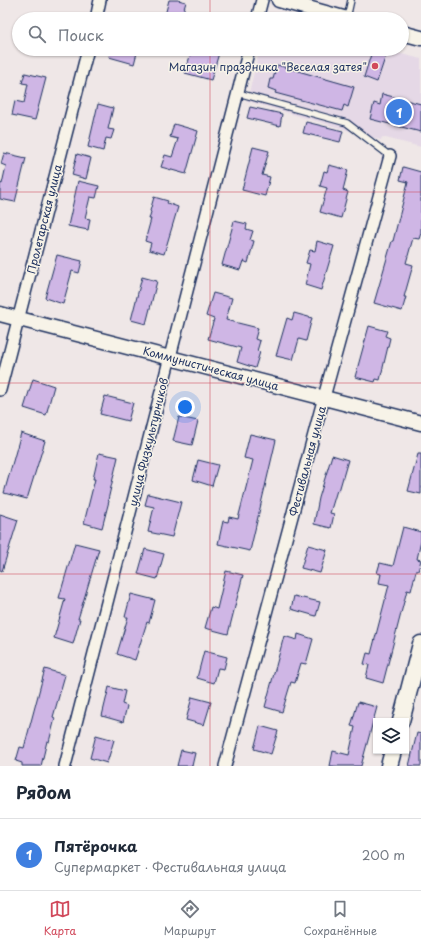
<!DOCTYPE html>
<html lang="ru">
<head>
<meta charset="utf-8">
<style>
	body { margin:0; font-family:"Playpen Sans",sans-serif; background:#f2f2f3; color:#1f2937 }
	.controls { position:absolute; right:12px; bottom:12px; display:grid; overflow:hidden; border-radius:0px; box-shadow:0 1px 3px #0004 }
	.controls button { width:36px; height:36px; display:grid; place-items:center; padding:0; border:0; border-bottom:1px solid #e0e1e3; background:#fff; color:#1f2937; font:20px sans-serif }
	.you { position:absolute; left:185px; top:407px; width:14px; height:14px; margin:-10px; border:3px solid #fff; border-radius:50%; background:#1a73e8; box-shadow:0 0 0 6px #1a73e833 }
	.badge { display:grid; place-items:center; width:26px; height:26px; border-radius:50%; background:#d1495b; color:#fff; font-size:13px; font-weight:700 }
	.pin { position:absolute; translate:-50% -50%; border:2px solid #fff; box-shadow:0 1px 4px #0006 }
	.list { margin:0; padding:0; list-style:none }
	h2 { display:flex; justify-content:space-between; align-items:center; height:52px; margin:0; padding:0 16px; font-size:17px }
	h2 small { font-size:13px; font-weight:400; color:#747a83 }
	.list li { display:grid; grid-template-columns:26px 1fr auto; gap:12px; align-items:center; box-sizing:border-box; height:72px; padding:0 16px; border-top:1px solid #e0e1e3 }
	.list b { display:block; font-size:15px; white-space:nowrap }
	.list p { margin:0; font-size:13px; white-space:nowrap; color:#747a83 }
	.list em { font-size:13px; font-style:normal; color:#747a83 }
	.icon { flex:none; width:22px; height:22px; fill:none; stroke:currentColor; stroke-width:2; stroke-linecap:round; stroke-linejoin:round }
	.map { position:relative; flex:none; width:421px; height:766px; overflow:hidden }
	.search { position:absolute; background:#fff; box-shadow:0 1px 3px #0004; left:12px; right:12px; top:12px; height:44px; display:flex; align-items:center; gap:10px; box-sizing:border-box; padding:0 14px; border-radius:22px; color:#747a83; font-size:15px }
	.sheet { height:124px; background:#fff }
	nav { display:flex; justify-content:space-around; align-items:center; box-sizing:border-box; height:56px; border-top:1px solid #e0e1e3; background:#fff; font-size:11px; color:#747a83 }
	nav a { display:grid; justify-items:center; gap:2px }
	nav .on { color:#d1495b }
	.map>svg:first-child { display:block }
</style>
</head>
<body>
<div class="map">
<svg width="421" height="766" viewBox="0 0 421 766">
	<rect width="100%" height="100%" fill="#efe7e7"/>
	<filter id="ink" filterUnits="userSpaceOnUse"><feTurbulence type="fractalNoise" baseFrequency=".025" numOctaves="2"/><feDisplacementMap in="SourceGraphic" scale="8" xChannelSelector="R" yChannelSelector="G"/><feConvolveMatrix kernelMatrix="1 2 1 2 8 2 1 2 1" color-interpolation-filters="sRGB"/></filter>
	<g filter="url(#ink)">
		<path fill="#e5d8e6" d="M260,49H382L421,59V147L382,137L381,140L247,101Z"/>
		<path fill="#cfb6e5" stroke="#1b2f5e" d="M169,0H178L186,2L181,19H164Z
			M111,49H138L134,64L109,57Z
			M192,49H205L219,53L211,80L185,73Z
			M372,51L386,55L377,82L364,77Z
			M277,65L354,87L348,107L344,105L342,111L275,93L276,91L268,88L270,79H273Z
			M25,73L46,78L35,120L12,115L15,101L24,103L28,84L22,83Z
			M382,94L421,104V132L370,119L374,103L380,105Z
			M98,104L113,108L108,129L114,130L111,139L106,138L103,151L88,147Z
			M250,107L282,114L280,126L247,118Z
			M306,122L343,131L340,142L303,133Z
			M174,124L198,131L186,174L161,167L165,155L172,157L178,139L170,137Z
			M253,147L269,151L262,175L270,177L265,196L242,190Z
			M4,153L26,158L15,202L0,199V183L2,184L6,166L1,164Z
			M77,154L91,158L86,179L72,175Z
			M329,165L348,170L343,190L348,192L341,218L320,212L327,188L320,186L324,171L327,172Z
			M403,167L421,172V233L419,239L413,238L406,263L413,265L404,297H406L402,311L374,303L392,241H393L408,182L400,180Z
			M78,181L99,186L96,198L90,197L85,218L90,219L88,230L68,226Z
			M154,197L168,201L167,203L178,207L164,254L149,250L151,243L145,241L151,219H149L151,212L150,211Z
			M234,221L247,224L246,229L253,231L250,240L254,241L248,263L243,261L240,270L222,265Z
			M317,241L334,246L321,290L305,285L310,264L306,263L310,250L315,251Z
			M57,255L82,261L79,273L72,271L63,304L45,298Z
			M142,277L157,281L146,324L131,320Z
			M213,293L232,298L226,320L258,328L255,339L260,341L257,351L260,352L255,368L237,362L241,348L208,339L214,319L206,316Z
			M294,313L312,318L306,341L299,339L293,360L276,356L287,318L292,320Z
			M369,326L387,331L385,336L390,338L380,380L376,379L375,382L355,377Z
			M33,379L54,386L46,415L24,408Z
			M105,396L133,403L128,421L100,414Z
			M179,417L198,421L192,445L173,441Z
			M21,433L45,441L27,499L4,493Z
			M250,434L276,440L250,551L218,544L223,521L228,522L229,517L238,519L253,460L244,458Z
			M99,453L118,457L108,500L109,501L102,528L84,523L95,479H93Z
			M418,454H421V494L408,491Z
			M332,455L348,460L339,491L337,490L330,513L334,514L331,528L314,524L319,498Z
			M198,460L218,465L212,486L193,480Z
			M148,494L181,502L172,537L148,532L154,507L145,505Z
			M0,514L18,520L2,571L0,570Z
			M403,527L421,532V541L417,559L421,560L418,571H416L411,591L407,590L383,683L366,678L369,665L364,664L367,653L371,654L389,585L379,583L381,574L377,573L380,563L393,566Z
			M75,543L99,549L78,619H80L73,644L54,638L65,599L59,598Z
			M308,545L327,550L320,573L301,568Z
			M145,549L164,554L157,579L138,574Z
			M226,571L243,575L228,634L205,628L211,607L217,609Z
			M131,594L155,600L149,623L147,622L135,660L117,654L128,617H125Z
			M294,596L320,602L316,616L291,609Z
			M298,634L313,639L306,664L301,663L295,683L291,682L282,712L265,707L284,636L297,640Z
			M204,651L227,657L224,669L218,668L214,683L197,678Z
			M45,669L65,675L53,717L55,718L49,742L47,741L41,766H22V763L16,761L20,747L24,748Z
			M109,687L125,691L122,704L127,706L123,722L102,716Z
			M192,697L211,702L204,725L186,720Z
			M358,702L377,707L361,766H330L333,751L349,755L355,727L351,726Z
			M260,726L278,731L271,754L254,749Z
			M417,733L421,734V766H409Z
			M96,735L114,740L107,763L90,758Z
			M181,750L195,753L192,766H177Z"/>
		<g fill="none" stroke-linecap="round" stroke-linejoin="round">
			<defs>
				<path id="service" d="M347,18L351,0
					M238,93L347,123L390,156"/>
				<path id="minor" d="M96,19L100,0
					M257,19L262,0
					M0,390L88,49
					M65,766L249,49
					M225,766L324,397L390,156"/>
				<path id="tertiary" d="M279,0L347,19
					M402,33L421,38
					M0,314L421,423"/>
				<path id="secondary" d="M401,721L421,644
					M389,766L393,751"/>
			</defs>
			<use href="#service" stroke="#1b2f5e" stroke-width="8"/>
			<use href="#minor" stroke="#1b2f5e" stroke-width="14"/>
			<use href="#tertiary" stroke="#1b2f5e" stroke-width="17"/>
			<use href="#secondary" stroke="#1b2f5e" stroke-width="19"/>
			<use href="#service" stroke="#f7f3e8" stroke-width="5.5"/>
			<use href="#minor" stroke="#f7f3e8" stroke-width="11"/>
			<use href="#tertiary" stroke="#f7f3e8" stroke-width="14"/>
			<use href="#secondary" stroke="#f7f3e8" stroke-width="16"/>
		</g>
	</g>
	<path fill="none" stroke="#d1495b" stroke-width="1" stroke-opacity="0.55" d="M210,0V19M210,49V766M0,192H421M0,383H421M0,574H421"/>
	<circle fill="#d1495b" stroke="#f7f3e8" stroke-width="1.5" cx="375" cy="66" r="4"/>
	<g text-anchor="middle" dominant-baseline="central" stroke-width="3" stroke-linejoin="round" paint-order="stroke">
		<g font-size="11" fill="#1b2f5e" stroke="#f7f3e8" text-anchor="end">
			<text x="367" y="66">Магазин праздника "Веселая затея"</text>
		</g>
		<g font-size="11" fill="#1b2f5e" stroke="#f7f3e8">
			<text transform="translate(44 219) rotate(-76)">Пролетарская улица</text>
			<text transform="translate(211 368) rotate(15)">Коммунистическая улица</text>
			<text transform="translate(148 442) rotate(-76)">улица Физкультурников</text>
			<text transform="translate(307 461) rotate(-75)">Фестивальная улица</text>
		</g>
	</g>
</svg>
<div class="controls">
<button><svg class="icon" aria-label="layers" viewBox="0 0 24 24"><path d="M12 4l9 5-9 5-9-5zM3 14l9 5 9-5"/></svg></button>
</div>
<div class="you"></div>
<div class="pin badge" style="left:399px;top:112px;background:#3f7fe0">1</div>
<div class="search"><svg class="icon" aria-label="search" viewBox="0 0 24 24"><circle cx="10" cy="10" r="6"/><path d="M15 15l6 6"/></svg>Поиск</div>
</div>
<section class="sheet">
<h2>Рядом<small></small></h2>
<ul class="list">
<li><span class="badge" style="background:#3f7fe0">1</span><div><b>Пятёрочка</b><p>Супермаркет · Фестивальная улица</p></div><em>200 m</em></li>
</ul>
</section>
<nav>
<a class="on"><svg class="icon" aria-label="map" viewBox="0 0 24 24"><path d="M3 6l6-2 6 2 6-2v14l-6 2-6-2-6 2zM9 4v14M15 6v14"/></svg>Карта</a>
<a><svg class="icon" aria-label="directions" viewBox="0 0 24 24"><path d="M12 3l9 9-9 9-9-9zM9 14v-3h6M13 9l2 2-2 2"/></svg>Маршрут</a>
<a><svg class="icon" aria-label="saved" viewBox="0 0 24 24"><path d="M7 4h10v16l-5-4-5 4z"/></svg>Сохранённые</a>
</nav>
</body>
</html>
